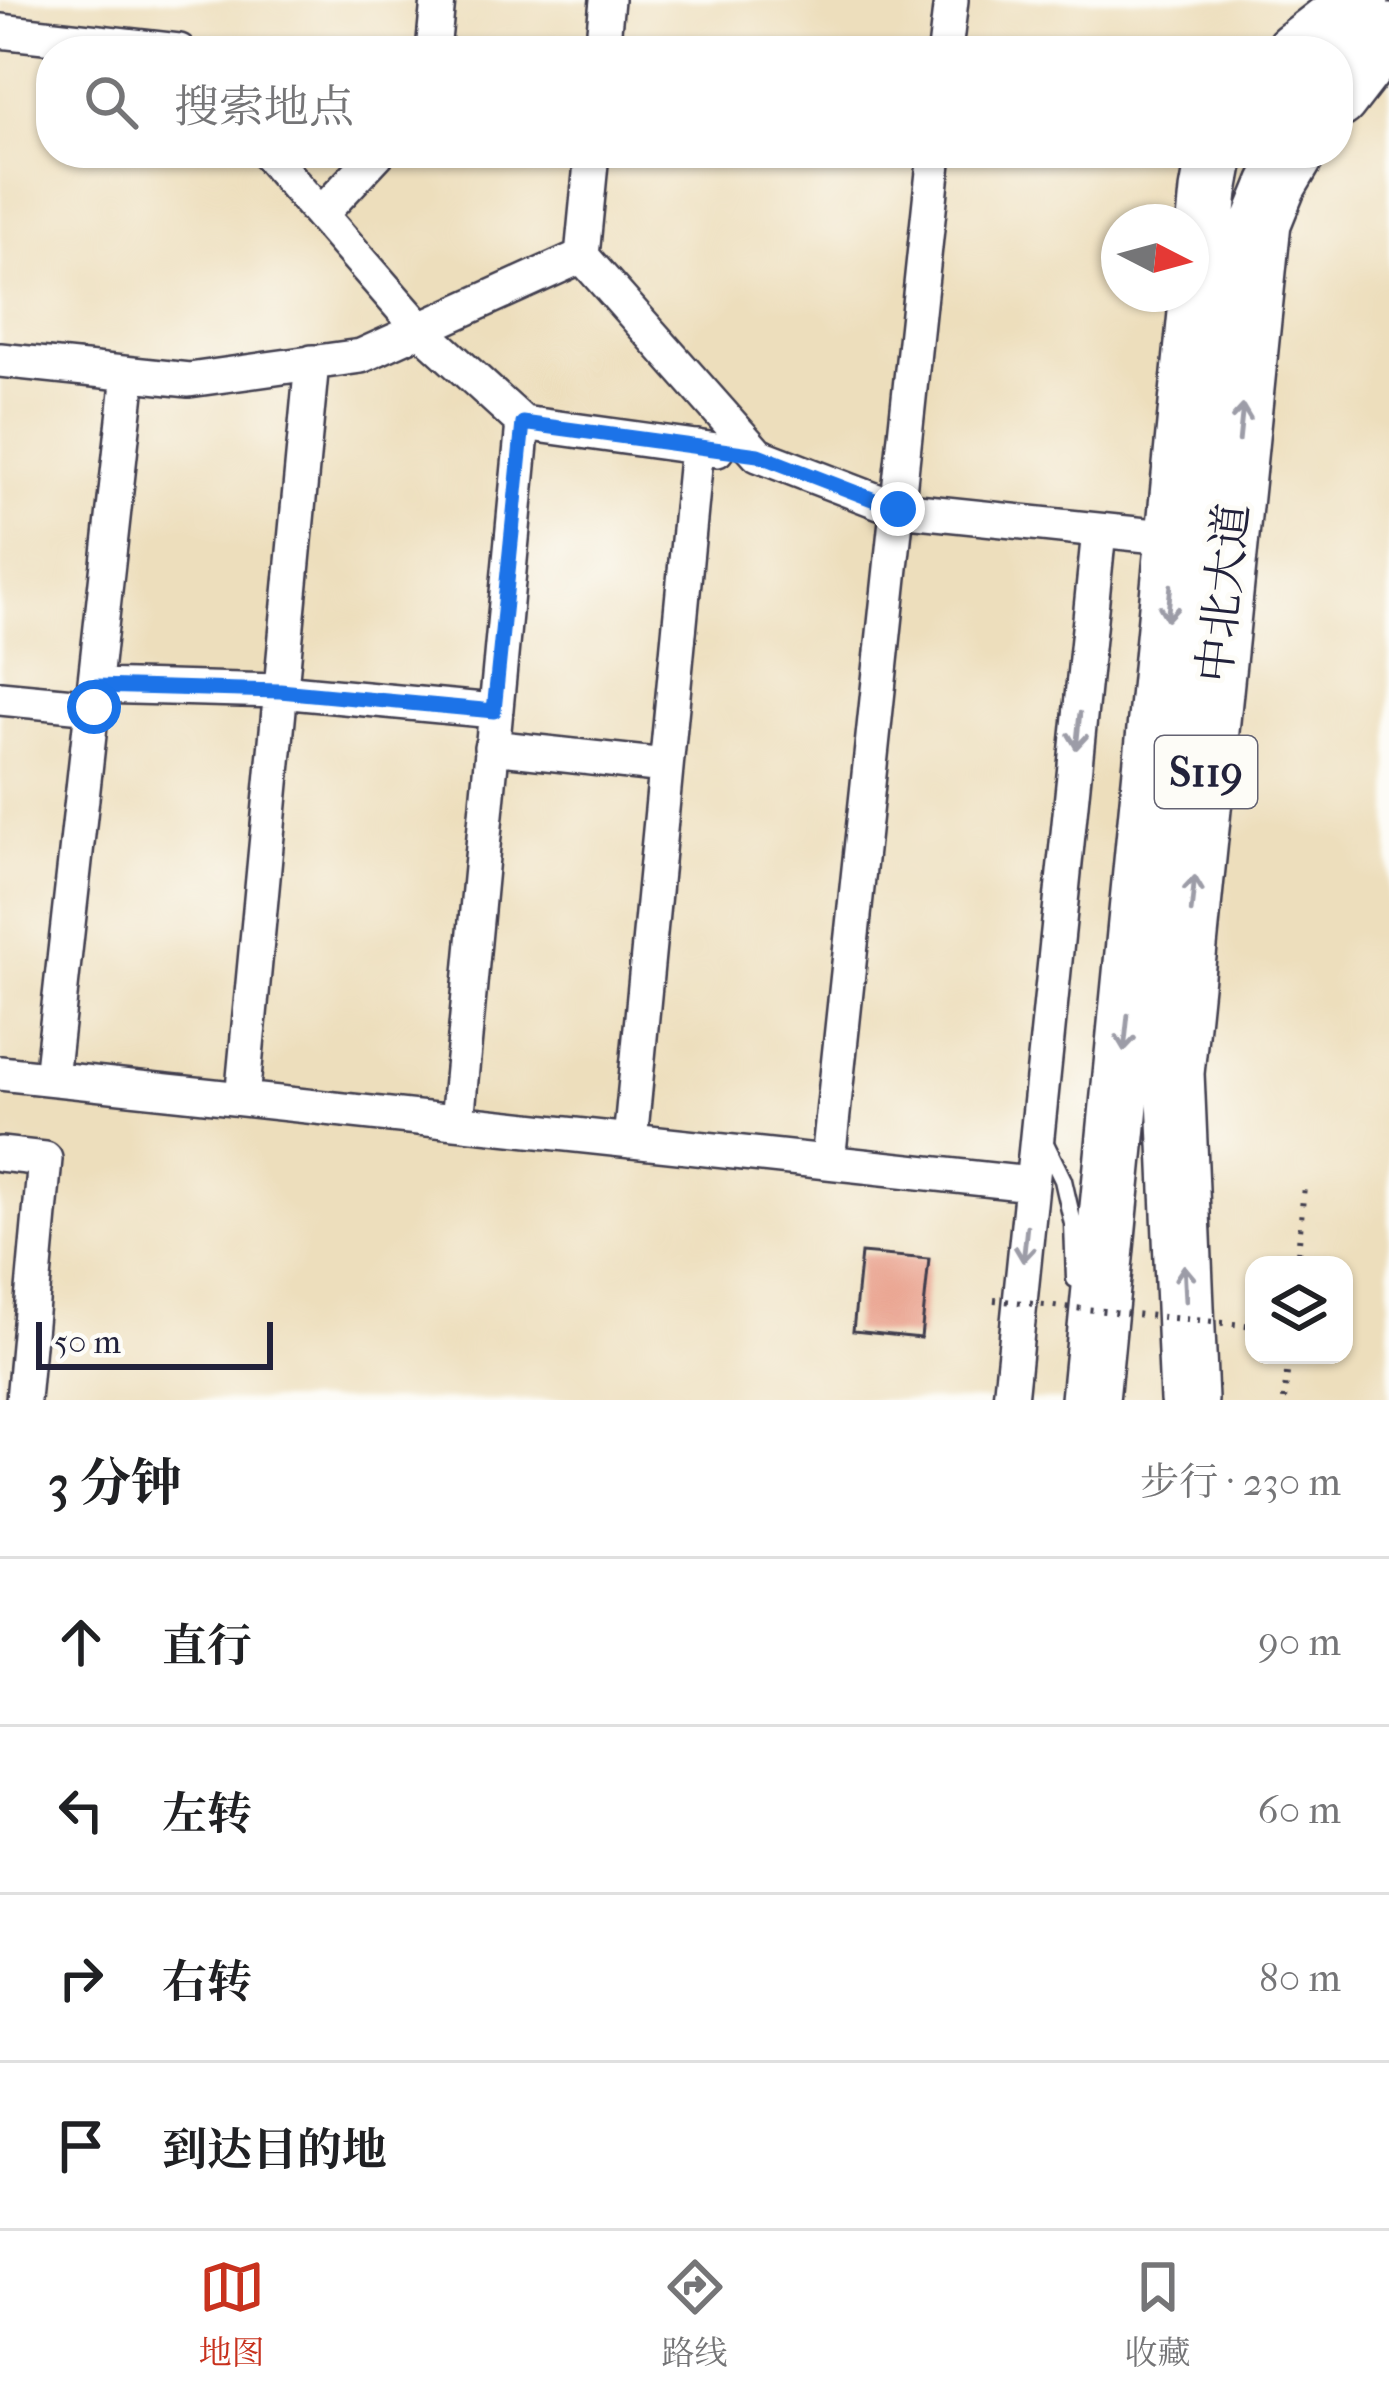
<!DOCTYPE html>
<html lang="zh">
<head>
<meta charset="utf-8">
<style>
	body { margin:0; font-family:"IM FELL French Canon","Noto Serif SC",serif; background:#f2f2f2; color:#202124 }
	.controls { position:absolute; right:36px; bottom:36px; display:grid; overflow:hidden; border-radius:24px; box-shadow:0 3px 9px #0004 }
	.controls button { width:108px; height:108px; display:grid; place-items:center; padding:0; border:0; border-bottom:3px solid #e0e0e0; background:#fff; color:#202124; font:60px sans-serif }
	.compass { position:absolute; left:1101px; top:204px; width:108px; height:108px; border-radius:50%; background:#fff; box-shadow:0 3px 9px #0004; rotate:96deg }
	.scale { position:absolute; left:36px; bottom:30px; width:237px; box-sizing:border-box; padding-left:12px; border:6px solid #22223b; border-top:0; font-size:33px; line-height:42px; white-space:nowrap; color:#22223b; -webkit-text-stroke:9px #fdfcf7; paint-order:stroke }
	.stop { position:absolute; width:36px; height:36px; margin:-27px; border:9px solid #1a73e8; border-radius:50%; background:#fff }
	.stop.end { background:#1a73e8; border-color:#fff; box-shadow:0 3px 12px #0008 }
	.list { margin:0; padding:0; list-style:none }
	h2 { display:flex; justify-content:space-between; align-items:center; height:156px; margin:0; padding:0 48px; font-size:51px }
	h2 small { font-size:39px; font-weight:400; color:#757577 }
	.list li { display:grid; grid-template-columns:78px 1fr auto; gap:36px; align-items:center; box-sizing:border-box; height:168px; padding:0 48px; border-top:3px solid #e0e0e0 }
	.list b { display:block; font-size:45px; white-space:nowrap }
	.list em { font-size:39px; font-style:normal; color:#757577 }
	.icon { flex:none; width:66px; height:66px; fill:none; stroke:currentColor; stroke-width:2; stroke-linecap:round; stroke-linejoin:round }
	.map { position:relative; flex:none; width:1389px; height:1400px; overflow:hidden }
	.search { position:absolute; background:#fff; box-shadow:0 3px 9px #0004; left:36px; right:36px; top:36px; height:132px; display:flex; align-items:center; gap:30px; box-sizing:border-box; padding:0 42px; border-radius:48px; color:#757577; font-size:45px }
	.sheet { height:828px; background:#fff }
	nav { display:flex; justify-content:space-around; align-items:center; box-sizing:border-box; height:168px; border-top:3px solid #e0e0e0; background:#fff; font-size:33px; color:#757577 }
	nav a { display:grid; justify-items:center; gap:6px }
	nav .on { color:#c8321e }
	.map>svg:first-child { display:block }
</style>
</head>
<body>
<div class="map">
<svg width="1389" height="1400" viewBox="0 0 1389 1400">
	<rect width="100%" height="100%" fill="#fdfcf7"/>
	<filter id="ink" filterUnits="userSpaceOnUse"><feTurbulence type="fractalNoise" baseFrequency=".00833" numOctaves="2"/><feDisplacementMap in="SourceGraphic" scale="24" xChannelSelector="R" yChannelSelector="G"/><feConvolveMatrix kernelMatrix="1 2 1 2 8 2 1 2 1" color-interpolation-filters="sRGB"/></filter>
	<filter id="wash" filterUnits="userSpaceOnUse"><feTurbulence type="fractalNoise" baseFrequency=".004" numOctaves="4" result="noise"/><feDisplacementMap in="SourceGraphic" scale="48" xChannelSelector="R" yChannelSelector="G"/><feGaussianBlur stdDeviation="2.7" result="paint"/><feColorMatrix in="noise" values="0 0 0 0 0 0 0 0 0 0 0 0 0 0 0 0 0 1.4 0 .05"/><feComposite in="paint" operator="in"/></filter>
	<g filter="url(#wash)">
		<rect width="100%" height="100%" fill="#eddebc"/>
		<g id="blocks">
			<path fill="#e79983" d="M861,1253L929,1259L921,1338L853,1331Z"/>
		</g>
	</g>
	<g filter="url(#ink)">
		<use href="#blocks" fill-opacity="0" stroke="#403e4e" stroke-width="3"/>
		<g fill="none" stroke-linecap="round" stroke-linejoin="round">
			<defs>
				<path id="service" d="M1042,1137L1063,1180L1073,1224L1075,1279"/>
				<path id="minor" d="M0,31L179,51
					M433,51L438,0
					M602,51L607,0
					M945,51L951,0
					M267,153L420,329L523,423L717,450
					M592,153L582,256L758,455L898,509L1175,538
					M321,214L378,153
					M0,360L189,380L361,356L582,256
					M96,686L280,691L494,711
					M0,698L94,707
					M491,747L665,766
					M0,1073L1031,1184
					M51,1078L129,374
					M242,1099L312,362
					M457,1122L523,423
					M630,1141L697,447
					M0,1154L45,1159L23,1400
					M828,1161L935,153
					M1010,1400L1099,531"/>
				<path id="trunk" d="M1294,51L1360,0
					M1338,99L1389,33
					M1090,1400L1209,191L1216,153
					M1189,1400L1175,1073L1262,222L1277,185L1296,153"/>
			</defs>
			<use href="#service" stroke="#403e4e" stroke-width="21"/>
			<use href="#minor" stroke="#403e4e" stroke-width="38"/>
			<use href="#trunk" stroke="#403e4e" stroke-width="62"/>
			<path stroke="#403e4e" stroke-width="6" stroke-dasharray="3 9" stroke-linecap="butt" d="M1297,1265L1304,1186
				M1284,1400L1289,1355"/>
			<use href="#service" stroke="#fff" stroke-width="16"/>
			<use href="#minor" stroke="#fff" stroke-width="33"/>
			<use href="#trunk" stroke="#fff" stroke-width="57"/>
			<path stroke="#403e4e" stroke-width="6" stroke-dasharray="3 9" stroke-linecap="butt" d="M994,1300L1254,1326"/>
		</g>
		<defs><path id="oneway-shaft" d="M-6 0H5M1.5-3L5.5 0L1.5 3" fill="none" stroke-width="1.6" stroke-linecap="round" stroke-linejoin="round" transform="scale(3)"/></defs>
		<g stroke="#9c9ca7">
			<use href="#oneway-shaft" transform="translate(1241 423) rotate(-84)"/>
			<use href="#oneway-shaft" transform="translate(1169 603) rotate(96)"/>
			<use href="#oneway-shaft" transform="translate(1078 731) rotate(96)"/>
			<use href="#oneway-shaft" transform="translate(1193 894) rotate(-84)"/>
			<use href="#oneway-shaft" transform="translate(1126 1033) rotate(96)"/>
			<use href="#oneway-shaft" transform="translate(1025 1244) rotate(96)"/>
			<use href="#oneway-shaft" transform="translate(1185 1283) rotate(-93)"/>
		</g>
	</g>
	<g fill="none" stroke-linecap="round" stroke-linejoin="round" filter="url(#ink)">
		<path stroke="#1a73e8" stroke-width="15" d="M94,707L96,686L280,691L494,711L523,423L758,455L898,509"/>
	</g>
	<g text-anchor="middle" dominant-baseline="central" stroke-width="10" stroke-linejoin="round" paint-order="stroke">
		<rect fill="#fdfcf7" stroke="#646373" stroke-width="3" x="1155" y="736" width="102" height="72" rx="9"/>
		<g font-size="42" font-weight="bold" fill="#22223b">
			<text x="1206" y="772">S119</text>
		</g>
		<g font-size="45" fill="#22223b" stroke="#fdfcf7">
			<text transform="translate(1224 593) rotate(-84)">中北大道</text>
		</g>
	</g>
</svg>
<div class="controls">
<button><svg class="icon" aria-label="layers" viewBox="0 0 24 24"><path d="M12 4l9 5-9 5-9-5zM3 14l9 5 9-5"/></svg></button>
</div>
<svg class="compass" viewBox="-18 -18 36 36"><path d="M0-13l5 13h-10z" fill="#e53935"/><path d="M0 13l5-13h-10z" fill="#757577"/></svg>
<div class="scale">50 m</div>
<div class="stop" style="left:94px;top:707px"></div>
<div class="stop end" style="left:898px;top:509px"></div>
<div class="search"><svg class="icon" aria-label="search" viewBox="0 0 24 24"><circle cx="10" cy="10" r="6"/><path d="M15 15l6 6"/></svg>搜索地点</div>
</div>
<section class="sheet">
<h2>3 分钟<small>步行 · 230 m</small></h2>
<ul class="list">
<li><svg class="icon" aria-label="ahead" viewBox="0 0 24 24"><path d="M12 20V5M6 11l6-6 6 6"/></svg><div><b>直行</b></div><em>90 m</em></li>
<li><svg class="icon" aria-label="left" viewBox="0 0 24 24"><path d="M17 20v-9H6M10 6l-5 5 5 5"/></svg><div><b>左转</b></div><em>60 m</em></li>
<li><svg class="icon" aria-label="right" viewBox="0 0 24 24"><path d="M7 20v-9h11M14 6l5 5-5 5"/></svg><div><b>右转</b></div><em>80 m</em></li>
<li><svg class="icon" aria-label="arrive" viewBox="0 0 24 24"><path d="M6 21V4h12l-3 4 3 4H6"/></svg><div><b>到达目的地</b></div></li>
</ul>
</section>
<nav>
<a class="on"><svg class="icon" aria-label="map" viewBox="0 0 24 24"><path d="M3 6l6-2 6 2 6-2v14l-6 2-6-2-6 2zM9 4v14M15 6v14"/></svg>地图</a>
<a><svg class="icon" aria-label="directions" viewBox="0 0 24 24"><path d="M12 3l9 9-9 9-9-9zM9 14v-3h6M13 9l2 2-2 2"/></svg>路线</a>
<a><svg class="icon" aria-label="saved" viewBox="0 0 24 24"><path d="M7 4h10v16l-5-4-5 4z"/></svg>收藏</a>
</nav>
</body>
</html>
